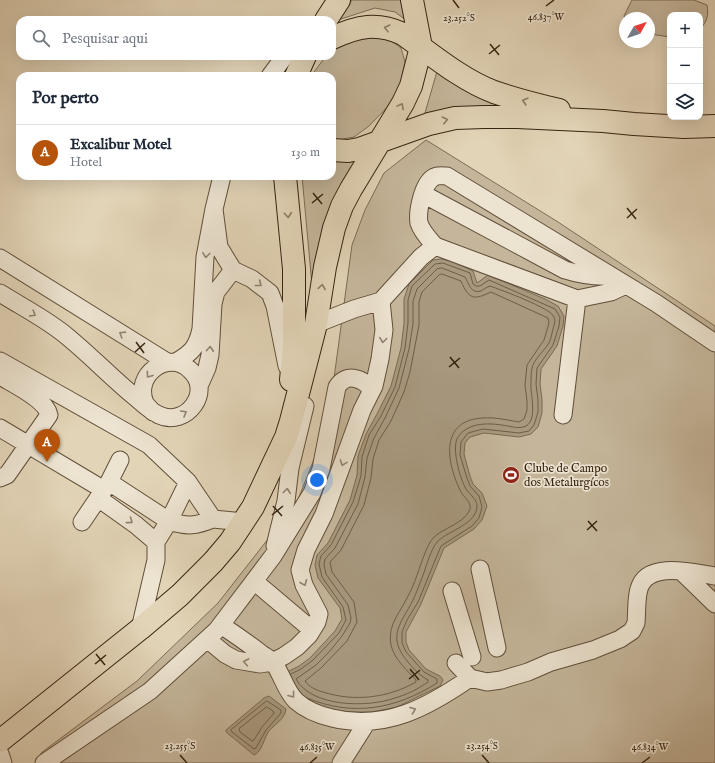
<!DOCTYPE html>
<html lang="pt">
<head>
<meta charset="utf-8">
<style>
	body { margin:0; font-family:"IM FELL English",serif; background:#f2f2f3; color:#1f2937 }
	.controls { position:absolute; right:12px; top:12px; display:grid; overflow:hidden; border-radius:8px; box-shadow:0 4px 16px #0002 }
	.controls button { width:36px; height:36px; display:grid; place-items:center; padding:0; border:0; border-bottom:1px solid #e0e1e3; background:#fff; color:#1f2937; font:20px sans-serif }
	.compass { position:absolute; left:619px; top:12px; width:36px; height:36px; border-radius:50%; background:#fff; box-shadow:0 4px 16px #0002; rotate:50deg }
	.you { position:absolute; left:317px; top:480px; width:14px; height:14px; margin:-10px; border:3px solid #fff; border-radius:50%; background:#1a73e8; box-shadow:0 0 0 6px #1a73e833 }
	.badge { display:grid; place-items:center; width:26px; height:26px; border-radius:50%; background:#b45309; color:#fff; font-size:13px; font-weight:700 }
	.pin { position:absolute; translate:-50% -33px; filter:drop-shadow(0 1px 2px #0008) }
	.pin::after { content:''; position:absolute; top:21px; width:14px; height:12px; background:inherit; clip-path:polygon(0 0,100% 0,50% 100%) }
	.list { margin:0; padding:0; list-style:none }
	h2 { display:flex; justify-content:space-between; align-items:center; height:52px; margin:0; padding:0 16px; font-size:17px }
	h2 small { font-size:13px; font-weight:400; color:#747a83 }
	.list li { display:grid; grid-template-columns:26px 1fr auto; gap:12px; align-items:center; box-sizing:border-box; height:56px; padding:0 16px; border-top:1px solid #e0e1e3 }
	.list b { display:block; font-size:15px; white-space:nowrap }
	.list p { margin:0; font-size:13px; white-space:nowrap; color:#747a83 }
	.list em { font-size:13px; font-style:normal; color:#747a83 }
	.icon { flex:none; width:22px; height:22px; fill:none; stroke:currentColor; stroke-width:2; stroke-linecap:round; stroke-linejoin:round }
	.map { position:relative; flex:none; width:715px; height:763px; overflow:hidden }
	.search { position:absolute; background:#fff; box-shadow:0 4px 16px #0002; left:16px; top:16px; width:320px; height:44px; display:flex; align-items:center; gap:10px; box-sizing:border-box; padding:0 14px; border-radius:12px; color:#747a83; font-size:15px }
	.panel { position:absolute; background:#fff; box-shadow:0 4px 16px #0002; left:16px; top:72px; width:320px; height:108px; border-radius:12px }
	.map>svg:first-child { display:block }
</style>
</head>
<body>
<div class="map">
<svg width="715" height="763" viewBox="0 0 715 763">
	<rect width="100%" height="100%" fill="#e2d4b7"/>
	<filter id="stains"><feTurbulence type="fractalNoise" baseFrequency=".005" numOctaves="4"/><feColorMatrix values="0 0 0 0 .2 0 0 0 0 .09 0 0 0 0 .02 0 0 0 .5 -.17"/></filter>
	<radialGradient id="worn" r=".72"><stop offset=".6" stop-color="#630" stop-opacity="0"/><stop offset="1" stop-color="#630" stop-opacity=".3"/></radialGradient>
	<path fill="#c5b69b" stroke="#7d6c56" d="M352,0H405L410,23L395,12L375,8L338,20Z
		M632,0H694L707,5C709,15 707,22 700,29V15H670V37L650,34L649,18H625L624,16Z
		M372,34L389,39L401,48L405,62L398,96L369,126L354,137L332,141V76H311L326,56H332V49L334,47Z
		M438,68L515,106L470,107L425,113Z
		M426,140L558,222L715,326V763H40L41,753L137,681L218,603L297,502L318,449L332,393L352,245L365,210L384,173Z
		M332,160L357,162L312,285L302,176H332Z"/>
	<path fill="#a7987e" stroke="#796952" d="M442,259L454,262L473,271L477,283L488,275L545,299L558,306L564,316L563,326L557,346L541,369L540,384L542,399V413L538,427L531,434L519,437L484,433L470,437L465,443L464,454L470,476L473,484L482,493L487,506L482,520L474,529L444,548L421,604L406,632V642L409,650L426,669L440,676L443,680L440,686L397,707L372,712H347L329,710L314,705L295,694L287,672L299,666L310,658L335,631L342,619L340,608L318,578L315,565L317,555L328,543L350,500L357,475L358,456L366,434L377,414L391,386L401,348L404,323V299L409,284L433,260Z
		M269,696L286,709C285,719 275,724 269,731C264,738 262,752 254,755L226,732V730L264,698Z"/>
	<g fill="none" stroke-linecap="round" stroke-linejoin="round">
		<path stroke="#6e5e47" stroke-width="1" d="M442,268L465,277C469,284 471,294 481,291C484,289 487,287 490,286C501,290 551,308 554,317C556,321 554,325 553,329C552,333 551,339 549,343C544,351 534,359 532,368C531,373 531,378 531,383C530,394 538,419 526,426C520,429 513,427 508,426C491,423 469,421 458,437C451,447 460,479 466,489C470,495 477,499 477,506C477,524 448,531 438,541C430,549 425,572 420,583C418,588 416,594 413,600C401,624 386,636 408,662C414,669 419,675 428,680V682C418,689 406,695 395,698C367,708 311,707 296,679L316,665L329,652L342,636L350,623L351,618L348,605L326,574L324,565L325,559L335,548L358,504L365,477L367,458L374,438L385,418L399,388L409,349L413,324V301L417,289L437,269Z
			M442,274L461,281C469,300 474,300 491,292L548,318L549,323L544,340L527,365L525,385L527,401V410L524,419L519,422C507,420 495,417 483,418C440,420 446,461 460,490C463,498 475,503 468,513C461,524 444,528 434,537C430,541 427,548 425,553C419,568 415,584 407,598C402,608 395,617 392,627C390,632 390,640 391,645C394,659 407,670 416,680V682C388,698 354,702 323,692C316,690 309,687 305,681L321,668L347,641L357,622L354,602L332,572L330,562L341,550L364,505L371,478L373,459L379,440L391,421L404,392L410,372L419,325V302L422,292L439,275Z
			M291,674L301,669L313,660L339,633L346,620L343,607L322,577L319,564L321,556L331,545L353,502L361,476L362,457L369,435L381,416L395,387L405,348L408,323V300L412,286L435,264L443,263L470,273L473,284L476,286H480L489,280L555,309L560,317L559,326L553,345L537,368L536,384L538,400V412L534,425L529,431L519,433L483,429L468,433L461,442L460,455L467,478L470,486L479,496L482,507L479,518L472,526L441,546L418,602L407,620L402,632V643L406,652L424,672L437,679V683C396,709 353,717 307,698
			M267,701L281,710V713L266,730L256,748L254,749L232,732L231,730Z
			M267,707L273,711L274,713L262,727L254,740L252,741L240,732L239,729Z"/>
		<defs>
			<path id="minor" d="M270,76L285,56
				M423,194L565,270C581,275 595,277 611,276
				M214,209L219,247L233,270L252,279L270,293L275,306L287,366
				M435,246C429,239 422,232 419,223C417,211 423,183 434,177C438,175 442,176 447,176L656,303L715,343
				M0,258L167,362
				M0,293C22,307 50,321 69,338C92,357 112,378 135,397C142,403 150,411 159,415C186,428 214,391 190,370C168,349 133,375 145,403C147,406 150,409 153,412
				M316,324L354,309L381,301L421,257L435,246L577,299
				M0,361L149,445L188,482L213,519L244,522
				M176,362C191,353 197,348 201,329L205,257L214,209L222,176
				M0,376C13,384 46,399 49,415L7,475L0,478
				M199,386L207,368L210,355L213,304L216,292L233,270
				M563,415L577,299L611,292L626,285
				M0,428L104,490
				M109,482L169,521C187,527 196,526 213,519
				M98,498L136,525L156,542V560L140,629
				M82,522L109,482L120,460
				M156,542L169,521L188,482
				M275,546L286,501L290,468L305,406
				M480,569L497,648
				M681,571L715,604
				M254,581L312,630
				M452,591L472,657
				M221,625C233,633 246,642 258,651C262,655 269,658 273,662C282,674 285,690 296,701C306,710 319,715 332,718C385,731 428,707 470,678
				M207,639L225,654L236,660L260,664L272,662L284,656L297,647L309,635L317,622L319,614L304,585L300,570L306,550L324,514L362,410L374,386L380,359L384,330L381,301
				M456,663L470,678L487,682L501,680L528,672L551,662L593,650L620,639L632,631L636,623C637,612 636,599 639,589C647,560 694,573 715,576
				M0,754L3,763
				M44,763L150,691L217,630L273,556L312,493L321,469L337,387C346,372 363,378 372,390
				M341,763L367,722"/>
			<path id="major" d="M326,20L339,0
				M332,38C358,26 377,22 403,34C431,54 462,80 494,92C515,99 538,105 559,110
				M296,76L305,56
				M332,150L348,151L359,149L429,124L455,118L484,117H517L603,121L634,124L684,127L715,126
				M285,176L294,269V346L291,380
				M0,741L140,629L180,595L213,562L230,542L253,507L286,437L291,421L316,324L325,267L334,228L342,206L351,189L403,103L411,86L421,47L412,0"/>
		</defs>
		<use href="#minor" stroke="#604f3a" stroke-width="19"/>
		<use href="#major" stroke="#352310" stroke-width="24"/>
		<use href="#minor" stroke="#ece3d0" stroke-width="17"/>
		<use href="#major" stroke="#e2d4b7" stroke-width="22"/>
	</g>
	<defs><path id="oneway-chevron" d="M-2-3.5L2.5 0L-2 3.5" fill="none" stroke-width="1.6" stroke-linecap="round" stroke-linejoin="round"/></defs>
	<g stroke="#8c7c64">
		<use href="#oneway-chevron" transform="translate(387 28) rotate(-166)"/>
		<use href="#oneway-chevron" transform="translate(525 101) rotate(-163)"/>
		<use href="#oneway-chevron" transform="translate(401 106) rotate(-62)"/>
		<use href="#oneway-chevron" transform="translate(445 120) rotate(-13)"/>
		<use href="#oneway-chevron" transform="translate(288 215) rotate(85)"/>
		<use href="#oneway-chevron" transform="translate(322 287) rotate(-81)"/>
	</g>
	<g stroke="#908370">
		<use href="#oneway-chevron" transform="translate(206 255) rotate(97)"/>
		<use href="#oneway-chevron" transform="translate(259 284) rotate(38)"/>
		<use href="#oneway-chevron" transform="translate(33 314) rotate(31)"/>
		<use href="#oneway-chevron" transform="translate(122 334) rotate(-148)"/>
		<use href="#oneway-chevron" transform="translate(383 340) rotate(98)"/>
		<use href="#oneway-chevron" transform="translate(210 349) rotate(-86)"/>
		<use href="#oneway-chevron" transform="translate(149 375) rotate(126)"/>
		<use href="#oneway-chevron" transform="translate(184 413) rotate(-30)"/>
		<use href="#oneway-chevron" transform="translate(343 463) rotate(110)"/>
		<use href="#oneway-chevron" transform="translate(287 491) rotate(-83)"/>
		<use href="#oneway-chevron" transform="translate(130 521) rotate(37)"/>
		<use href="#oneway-chevron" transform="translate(304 583) rotate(68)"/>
		<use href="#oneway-chevron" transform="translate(246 662) rotate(-169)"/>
		<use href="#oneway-chevron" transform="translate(292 695) rotate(52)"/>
		<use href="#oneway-chevron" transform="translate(413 710) rotate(-21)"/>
	</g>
	<path fill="none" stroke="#352310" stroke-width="1.5" d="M453,0L459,8M546,6L554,0M490,44L499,55M489,54L500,45M313,193L322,204M312,203L323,194M627,208L636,219M627,218L637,209M136,342L144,353M135,352L145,343M450,357L459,368M449,367L460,358M273,506L282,516M272,515L283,506M588,521L597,531M587,530L597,521M96,654L105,665M95,664L106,655M410,669L419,680M409,679L420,670M180,755L187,763M482,755L489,763M310,763L317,757M642,763L650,757"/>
	<defs>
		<symbol id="stadium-disc" viewBox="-11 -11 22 22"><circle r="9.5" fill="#8f2418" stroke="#ece3d0"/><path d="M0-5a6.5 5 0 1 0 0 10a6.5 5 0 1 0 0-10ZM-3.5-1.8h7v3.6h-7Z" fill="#fff"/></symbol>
	</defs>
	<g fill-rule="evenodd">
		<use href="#stadium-disc" x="501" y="465" width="20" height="20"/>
	</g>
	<g text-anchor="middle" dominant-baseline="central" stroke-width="3.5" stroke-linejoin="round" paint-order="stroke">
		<g font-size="12" fill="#352310" stroke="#ece3d0" text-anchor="start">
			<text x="524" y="468">Clube de Campo<tspan x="524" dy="14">dos Metalurgícos</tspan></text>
		</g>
	</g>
	<g font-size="10" text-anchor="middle" fill="#352310" stroke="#ece3d0" stroke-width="3.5" stroke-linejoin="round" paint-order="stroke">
		<text x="546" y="20">46.837°W</text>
		<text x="459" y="21">23.252°S</text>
		<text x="180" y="749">23.255°S</text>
		<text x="482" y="749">23.254°S</text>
		<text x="317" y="750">46.835°W</text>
		<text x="650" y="750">46.834°W</text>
	</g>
	<rect width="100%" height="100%" filter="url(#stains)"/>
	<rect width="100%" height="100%" fill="url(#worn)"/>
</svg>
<div class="controls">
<button>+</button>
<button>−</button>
<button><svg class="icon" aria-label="layers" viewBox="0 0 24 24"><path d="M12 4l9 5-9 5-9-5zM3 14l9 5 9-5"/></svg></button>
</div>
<svg class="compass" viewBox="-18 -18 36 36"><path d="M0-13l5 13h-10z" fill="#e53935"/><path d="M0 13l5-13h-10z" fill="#747a83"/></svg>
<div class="you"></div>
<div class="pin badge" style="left:47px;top:462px">A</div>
<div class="search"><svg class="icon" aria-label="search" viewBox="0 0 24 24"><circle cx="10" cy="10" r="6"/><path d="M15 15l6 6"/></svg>Pesquisar aqui</div>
<section class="panel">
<h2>Por perto<small></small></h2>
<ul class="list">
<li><span class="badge">A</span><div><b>Excalibur Motel</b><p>Hotel</p></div><em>130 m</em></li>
</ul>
</section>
</div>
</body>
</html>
